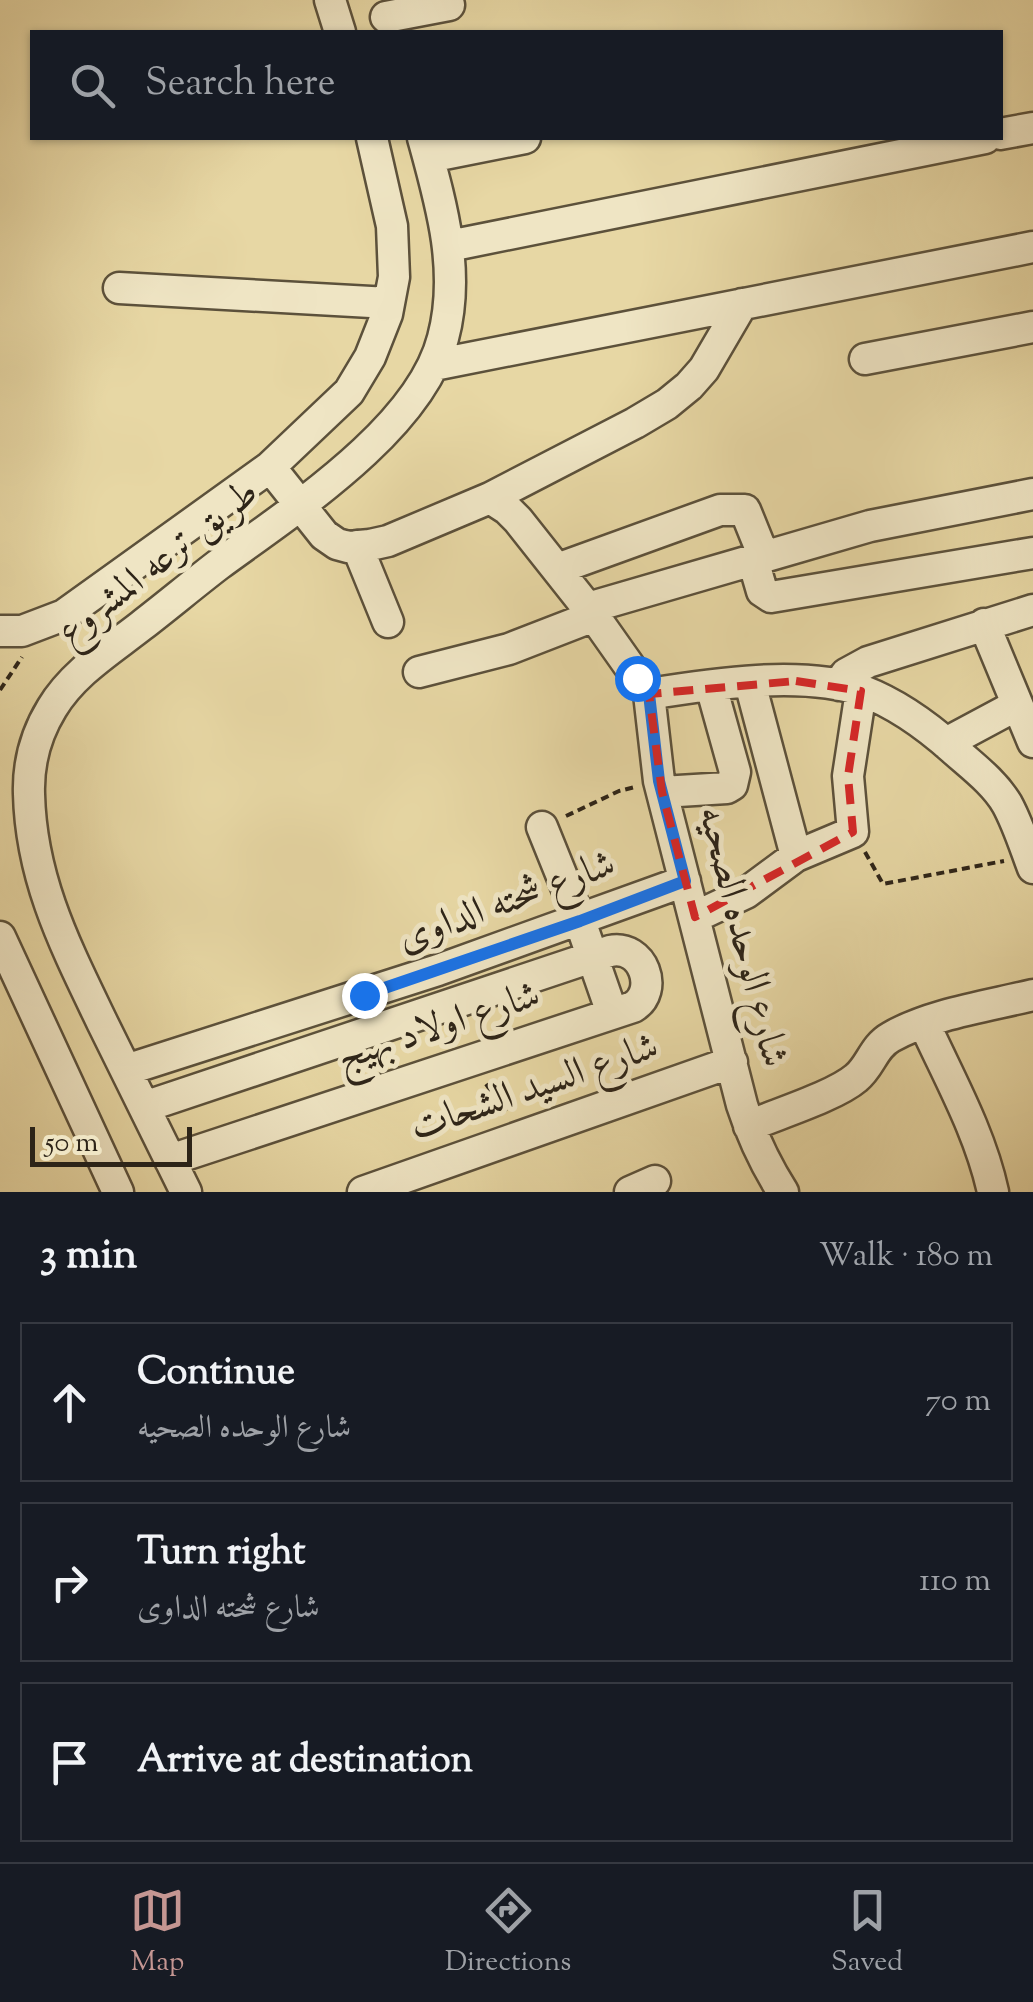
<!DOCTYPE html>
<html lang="en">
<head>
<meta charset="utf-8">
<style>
	body { margin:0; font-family:"Sorts Mill Goudy",Amiri,serif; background:#242831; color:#f1f3f6 }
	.scale { position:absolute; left:30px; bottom:25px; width:162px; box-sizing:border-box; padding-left:10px; border:5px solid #2d2418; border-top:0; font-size:28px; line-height:35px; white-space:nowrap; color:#2d2418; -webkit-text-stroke:8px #efe5c4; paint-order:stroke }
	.stop { position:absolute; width:30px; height:30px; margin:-22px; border:8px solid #1a73e8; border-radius:50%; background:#fff }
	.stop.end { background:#1a73e8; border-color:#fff; box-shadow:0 2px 10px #0008 }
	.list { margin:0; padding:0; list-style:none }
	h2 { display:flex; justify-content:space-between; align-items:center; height:130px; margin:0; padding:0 40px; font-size:42px }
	h2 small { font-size:32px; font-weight:400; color:#9ea1a6 }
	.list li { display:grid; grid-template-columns:65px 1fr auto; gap:30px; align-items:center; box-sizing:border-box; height:160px; margin:0 20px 20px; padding:0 20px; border:2px solid #363941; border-radius:0px }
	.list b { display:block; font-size:38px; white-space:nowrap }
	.list p { margin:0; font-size:32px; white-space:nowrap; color:#9ea1a6 }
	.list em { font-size:32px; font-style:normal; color:#9ea1a6 }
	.icon { flex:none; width:55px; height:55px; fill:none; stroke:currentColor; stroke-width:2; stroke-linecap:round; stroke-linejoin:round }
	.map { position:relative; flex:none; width:1033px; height:1192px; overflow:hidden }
	.search { position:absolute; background:#171b24; box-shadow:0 2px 8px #0004; left:30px; right:30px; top:30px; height:110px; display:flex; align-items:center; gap:25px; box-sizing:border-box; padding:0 35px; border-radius:0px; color:#9ea1a6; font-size:38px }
	.sheet { height:670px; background:#171b24 }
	nav { display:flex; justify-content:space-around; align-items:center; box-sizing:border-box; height:140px; border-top:2px solid #363941; background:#171b24; font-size:28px; color:#9ea1a6 }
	nav a { display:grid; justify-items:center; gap:5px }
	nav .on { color:#c59692 }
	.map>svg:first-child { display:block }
</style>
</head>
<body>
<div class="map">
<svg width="1033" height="1192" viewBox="0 0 1033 1192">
	<rect width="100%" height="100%" fill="#e7d7a4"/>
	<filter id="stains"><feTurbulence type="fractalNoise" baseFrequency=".002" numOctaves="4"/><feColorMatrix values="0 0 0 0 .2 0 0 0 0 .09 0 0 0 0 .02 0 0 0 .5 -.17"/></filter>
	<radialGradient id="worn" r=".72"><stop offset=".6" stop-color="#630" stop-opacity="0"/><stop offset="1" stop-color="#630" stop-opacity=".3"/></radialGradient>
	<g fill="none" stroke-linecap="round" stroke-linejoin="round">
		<defs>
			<path id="minor" d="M330,0L340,32
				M386,17L449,5
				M1000,134L1033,128
				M429,157L525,138
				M449,246L985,138
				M119,288L389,303
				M865,359L1033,327
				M434,365L1033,247
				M270,467L324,535L337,544L348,547L370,545L388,541L490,498L635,423L667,404L689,386L704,369L742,304
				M490,498L507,509L518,520L594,616L649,694L659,781L742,1105C752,1136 765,1164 783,1192
				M357,546L388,622
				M753,560L762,591L771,597L1033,553
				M557,569L720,510H745L764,557
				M588,608L870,526L1033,494
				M984,624L1033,742
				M0,631H22L64,615L270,467L349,392L370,357L387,314L394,277L392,226L372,138
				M419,672L509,649L594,616
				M750,683L796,856
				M839,685L846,674L868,662L1033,610
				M649,694C711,684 803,670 863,691C897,704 926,725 953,749C972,766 994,782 1007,804C1018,824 1025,847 1033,868
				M946,743L1017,705
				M662,792L727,788L732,785L735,772L711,686
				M542,827L580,921L612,1013
				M695,917L746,893L796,856L853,832L848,776L861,691
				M0,937L118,1192
				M924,1023C949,1078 980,1132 993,1192
				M126,1070L438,970L685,881
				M144,1107L610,951C643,944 660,991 633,1007L170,1160
				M749,1126C777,1114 835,1096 856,1078C871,1066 873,1047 891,1037C931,1014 988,1006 1033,995
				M186,1192C158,1135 130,1079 102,1022C66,947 31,880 29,794C28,763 36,734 52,708C73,673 109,651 141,626C167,606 192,585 218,565C290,512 420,429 443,338C461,271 441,203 423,138
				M363,1192L732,1062
				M630,1192L655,1181"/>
		</defs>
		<use href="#minor" stroke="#5c513b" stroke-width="35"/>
		<path stroke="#2d2418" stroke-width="4" stroke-dasharray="8 5" stroke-linecap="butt" d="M0,690L22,657
			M566,816L619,791L635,787
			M865,852L883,884L1004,861
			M486,1084L507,1113"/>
		<use href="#minor" stroke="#efe5c4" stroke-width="30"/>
	</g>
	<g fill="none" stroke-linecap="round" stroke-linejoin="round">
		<path stroke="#1a73e8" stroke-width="12" d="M364,995L580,921L685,881L659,781L649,694L637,678"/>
	</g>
	<path fill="none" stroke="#d62828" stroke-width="8" stroke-dasharray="20 12" stroke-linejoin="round" d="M796,681L861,691L848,776L853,832L695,917L662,792L649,694Z"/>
	<g text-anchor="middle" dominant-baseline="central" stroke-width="10" stroke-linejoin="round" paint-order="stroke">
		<g font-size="40" fill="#2d2418" stroke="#efe5c4">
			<text transform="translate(159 564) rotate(-38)">طريق ترعه المشروع</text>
			<text transform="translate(507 903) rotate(-20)">شارع شحته الداوى</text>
			<text transform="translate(741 937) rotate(76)">شارع الوحده الصحيه</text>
			<text transform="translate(439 1028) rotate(-18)">شارع اولاد بهيج</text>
			<text transform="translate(535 1089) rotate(-19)">شارع السيد الشحات</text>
		</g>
	</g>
	<rect width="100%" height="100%" filter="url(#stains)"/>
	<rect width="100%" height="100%" fill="url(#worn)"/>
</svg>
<div class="scale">50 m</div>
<div class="stop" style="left:637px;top:678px"></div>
<div class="stop end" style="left:364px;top:995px"></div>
<div class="search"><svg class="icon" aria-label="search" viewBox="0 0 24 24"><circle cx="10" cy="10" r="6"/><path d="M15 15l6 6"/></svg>Search here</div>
</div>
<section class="sheet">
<h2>3 min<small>Walk · 180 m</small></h2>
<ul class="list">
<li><svg class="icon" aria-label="ahead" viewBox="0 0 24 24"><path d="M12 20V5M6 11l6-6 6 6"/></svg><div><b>Continue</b><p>شارع الوحده الصحيه</p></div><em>70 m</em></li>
<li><svg class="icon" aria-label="right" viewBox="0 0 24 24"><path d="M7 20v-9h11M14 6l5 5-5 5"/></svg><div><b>Turn right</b><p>شارع شحته الداوى</p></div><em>110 m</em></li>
<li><svg class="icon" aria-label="arrive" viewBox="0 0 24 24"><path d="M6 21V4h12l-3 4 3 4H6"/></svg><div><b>Arrive at destination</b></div></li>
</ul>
</section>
<nav>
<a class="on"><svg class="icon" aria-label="map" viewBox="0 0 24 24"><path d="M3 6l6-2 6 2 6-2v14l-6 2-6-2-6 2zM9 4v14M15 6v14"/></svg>Map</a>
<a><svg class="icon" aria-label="directions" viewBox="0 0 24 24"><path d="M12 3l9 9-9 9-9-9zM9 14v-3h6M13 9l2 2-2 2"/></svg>Directions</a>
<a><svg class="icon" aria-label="saved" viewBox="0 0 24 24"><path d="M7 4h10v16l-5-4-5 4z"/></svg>Saved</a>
</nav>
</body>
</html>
